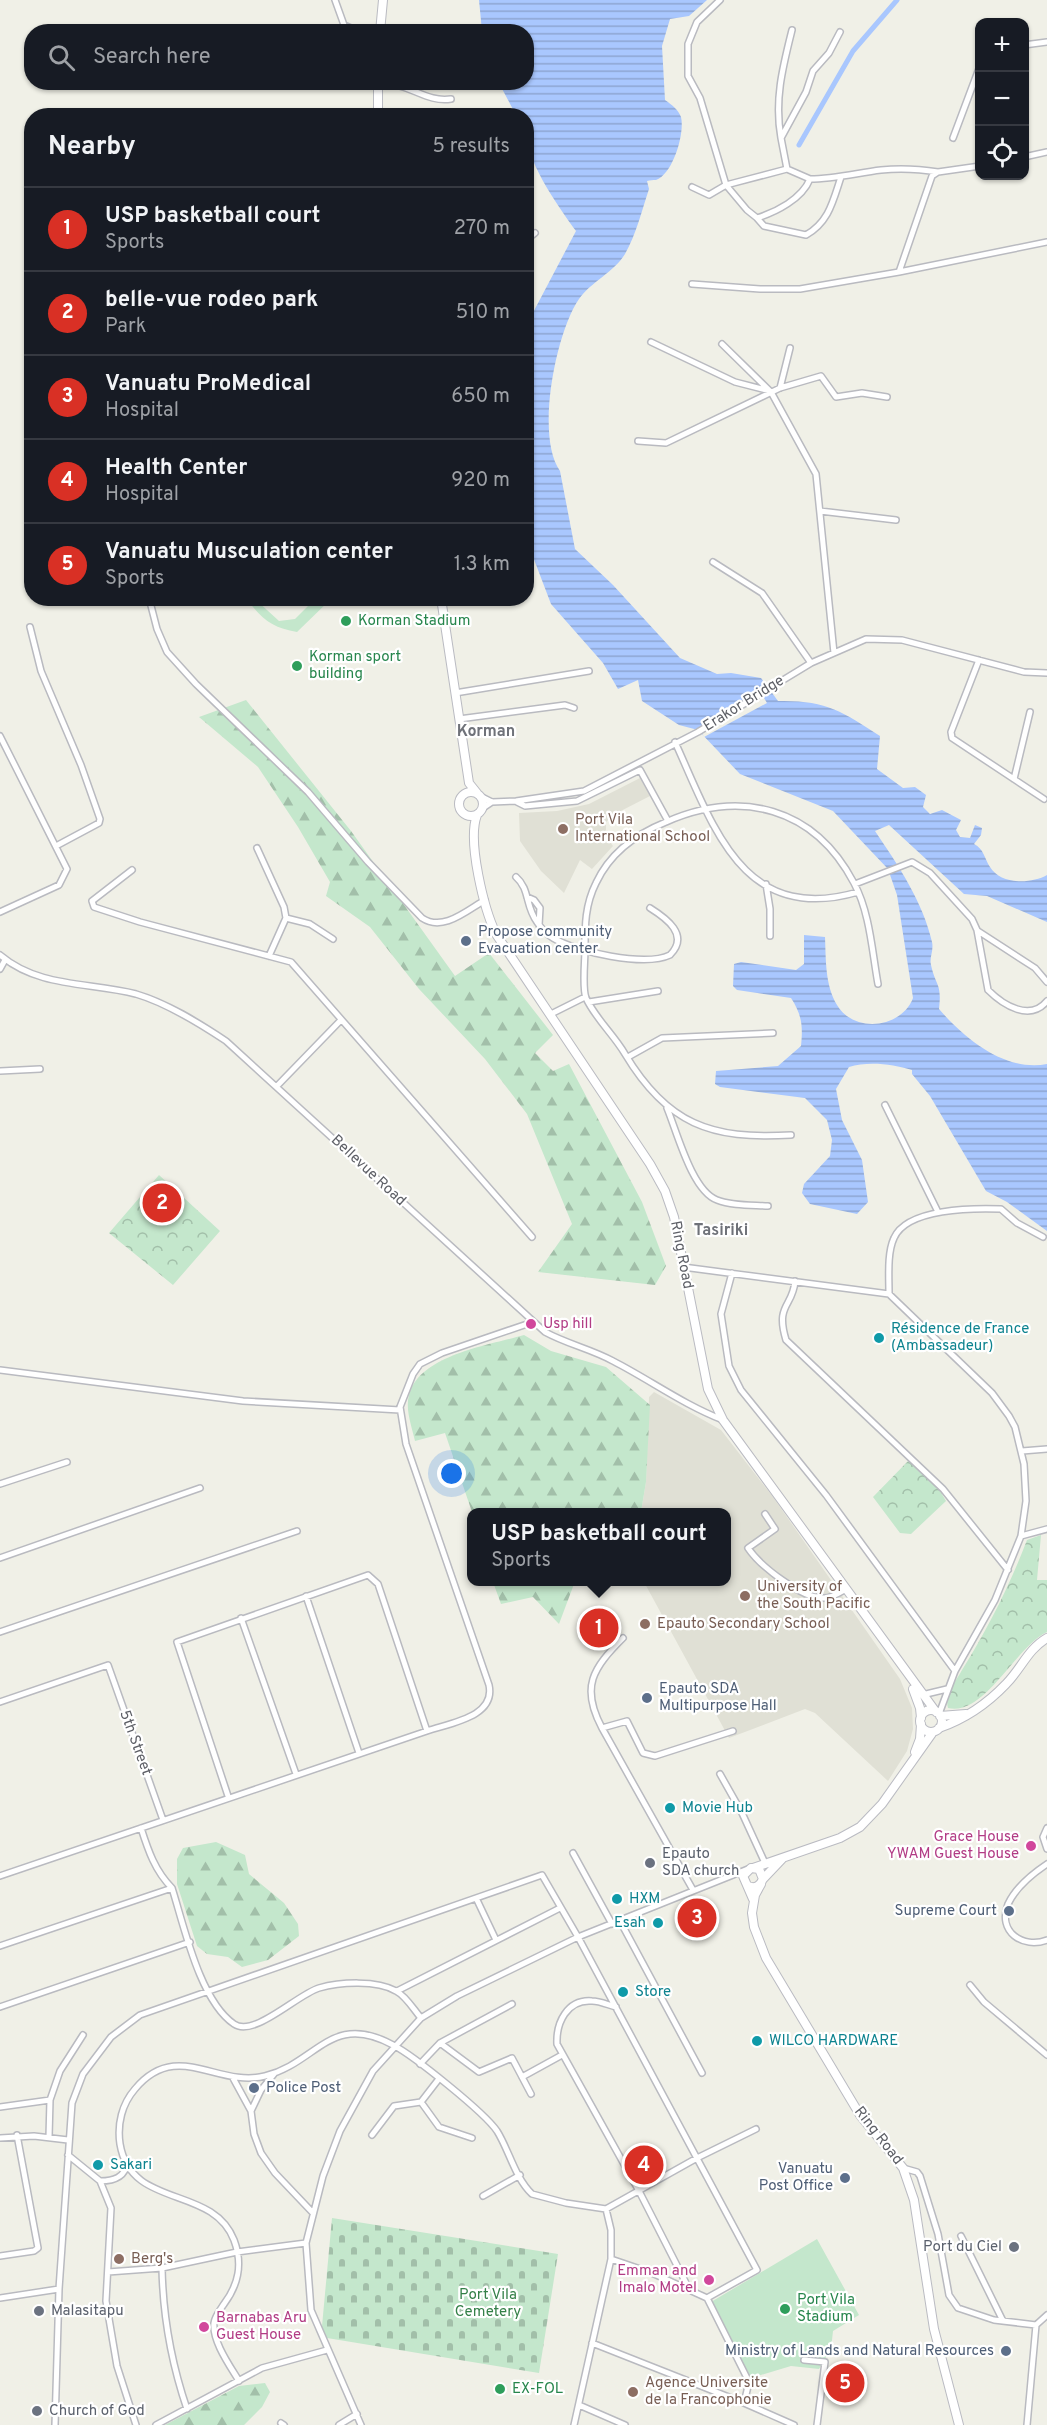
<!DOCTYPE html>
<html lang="en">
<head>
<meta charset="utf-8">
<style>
	body { margin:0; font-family:Overpass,sans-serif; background:#20242c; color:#f1f3f6 }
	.controls { position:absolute; right:18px; top:18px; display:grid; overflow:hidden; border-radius:12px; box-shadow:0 2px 4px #0004 }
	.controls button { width:54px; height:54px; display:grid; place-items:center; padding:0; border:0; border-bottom:2px solid #363941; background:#171b24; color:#f1f3f6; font:30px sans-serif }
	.you { position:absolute; left:452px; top:1474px; width:21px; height:21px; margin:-15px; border:4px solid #fff; border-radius:50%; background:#1a73e8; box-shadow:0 0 0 9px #1a73e833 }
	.badge { display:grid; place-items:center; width:39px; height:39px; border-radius:50%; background:#d93025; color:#fff; font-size:20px; font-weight:700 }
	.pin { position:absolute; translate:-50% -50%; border:3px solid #fff; box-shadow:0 2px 6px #0006 }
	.popup { position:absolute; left:467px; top:1508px; width:264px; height:78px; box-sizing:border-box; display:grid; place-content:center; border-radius:12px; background:#171b24; filter:drop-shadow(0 2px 4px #0005); font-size:20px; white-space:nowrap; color:#9ea1a6 }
	.popup b { font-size:22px; color:#f1f3f6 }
	.popup::after { content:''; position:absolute; left:50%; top:100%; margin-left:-12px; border:12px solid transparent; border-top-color:#171b24 }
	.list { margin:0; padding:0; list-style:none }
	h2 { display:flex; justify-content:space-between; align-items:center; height:78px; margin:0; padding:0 24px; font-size:26px }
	h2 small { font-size:20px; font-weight:400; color:#9ea1a6 }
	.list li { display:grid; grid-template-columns:39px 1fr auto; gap:18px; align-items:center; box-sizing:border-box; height:84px; padding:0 24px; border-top:2px solid #363941 }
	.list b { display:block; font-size:22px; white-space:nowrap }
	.list p { margin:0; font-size:20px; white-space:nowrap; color:#9ea1a6 }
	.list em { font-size:20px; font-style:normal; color:#9ea1a6 }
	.icon { flex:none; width:33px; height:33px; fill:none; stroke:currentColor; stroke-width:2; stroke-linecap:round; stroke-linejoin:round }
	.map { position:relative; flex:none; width:1047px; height:2425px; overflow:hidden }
	.search { position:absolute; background:#171b24; box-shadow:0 2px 4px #0004; left:24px; top:24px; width:510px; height:66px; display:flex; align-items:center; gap:15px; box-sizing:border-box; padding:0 21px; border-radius:24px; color:#9ea1a6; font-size:22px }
	.panel { position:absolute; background:#171b24; box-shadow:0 2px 4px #0004; left:24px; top:108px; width:510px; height:498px; border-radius:24px }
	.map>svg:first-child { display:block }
</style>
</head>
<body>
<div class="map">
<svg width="1047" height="2425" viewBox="0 0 1047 2425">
	<defs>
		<pattern id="forest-firs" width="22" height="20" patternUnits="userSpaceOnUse" patternTransform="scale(1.5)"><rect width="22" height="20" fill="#c4e7cc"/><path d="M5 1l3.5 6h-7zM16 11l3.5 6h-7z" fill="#a2bfa9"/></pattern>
		<pattern id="cemetery-stones" width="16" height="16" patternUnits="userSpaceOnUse" patternTransform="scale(1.5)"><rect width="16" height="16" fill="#c4e7cc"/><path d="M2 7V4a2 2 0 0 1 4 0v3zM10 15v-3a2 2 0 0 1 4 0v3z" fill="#a2bfa9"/></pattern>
		<pattern id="park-crowns" width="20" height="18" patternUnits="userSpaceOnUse" patternTransform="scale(1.5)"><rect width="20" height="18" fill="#c4e7cc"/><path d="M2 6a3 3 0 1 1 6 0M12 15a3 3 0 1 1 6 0" fill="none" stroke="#a2bfa9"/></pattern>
		<pattern id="water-rules" width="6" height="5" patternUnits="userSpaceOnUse" patternTransform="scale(1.5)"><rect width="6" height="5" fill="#a9c7fe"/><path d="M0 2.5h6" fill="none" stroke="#8da5d1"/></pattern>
	</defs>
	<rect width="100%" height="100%" fill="#f0f0e7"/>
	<path fill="#e0e0d5" d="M640,778L650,796L613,815L606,822V836L613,846L592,869L580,860L564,893L541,871L520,841L519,813L557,811L589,804Z
		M654,1392L721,1430L773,1497L900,1679L912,1708L913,1729L907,1751L888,1781L815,1713L805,1709L729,1738L644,1582H726V1512H641L646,1482L649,1397Z"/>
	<path fill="#fcece5" d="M652,2146L665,2171L638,2186L622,2159Z"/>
	<path fill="url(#forest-firs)" d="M246,700L351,831L455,976L489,953L553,1035L535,1053L553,1071L569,1064L642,1202L666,1266L655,1285L538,1272L572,1224L527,1114L485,1059L419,989L370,927L326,896L330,882L298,827L258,767L199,717Z
		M524,1335L551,1351L606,1367L650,1405L646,1482L641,1512H472L445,1433L415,1441C412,1427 405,1410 409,1395C419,1355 490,1345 524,1335Z
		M493,1582H574V1584L559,1624L533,1597L501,1604Z
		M216,1842L245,1855L249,1874L284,1903L298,1924L299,1936L268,1960L242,1967L228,1957L207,1954L197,1946L177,1884V1859L183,1848Z
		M265,2383L270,2392L262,2407L244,2425H165L239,2386Z"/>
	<path fill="url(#cemetery-stones)" d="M332,2218L558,2254L539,2373L321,2337Z"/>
	<path fill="url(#park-crowns)" d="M159,1175L220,1231L173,1285L109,1233Z
		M910,1459L940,1491L946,1501L911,1534L900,1533L873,1497Z
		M1041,1535L1037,1580H1047V1632C1016,1646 984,1717 948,1708C944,1695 956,1681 962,1670C988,1628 1009,1587 1027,1540Z"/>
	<path fill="#c4e7cc" d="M247,599H255L279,621L295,619L315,599H331L297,632C273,628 261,619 247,599Z
		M817,2239L859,2315L833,2331L831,2349L819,2369L791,2366L751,2378L711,2302Z"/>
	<path fill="url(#water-rules)" d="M479,0H707L689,16L670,19L662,46L665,100C672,105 678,109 681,117C685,133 673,174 656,180C653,180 650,180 647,181L649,189C642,210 636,235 625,254C614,272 591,282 579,299C556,332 535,436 560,471L575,549L613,585L680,658L717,674L731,673L761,678L778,701C825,700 842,711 880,736L877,769L903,788L915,787L926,795L923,807L930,814L942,810L961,820L956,830L960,837L970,838L975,825L982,828L981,835L974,844C984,849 984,858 990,867C1001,885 1031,884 1047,875V922L987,896L964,894L889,825L875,831C898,865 923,902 932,942C934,950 929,958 931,965C936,987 942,983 939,1009C965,1039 1005,1072 1047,1064V1231L1007,1202L986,1191L930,1096L912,1074V1070C893,1064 868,1061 849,1067L836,1089L842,1120L862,1160L868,1202L857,1214L810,1204L802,1193L804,1184L830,1156L832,1140L827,1120L805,1098L720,1087L715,1084L716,1071L778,1066L801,1046C803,1026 802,1015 791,998L737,990L733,986L734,964L741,962L796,970L804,964V935L825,937C826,960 825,985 837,1005C854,1034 902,1028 913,998L897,895L888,869L833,811L740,774L698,730L679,725L642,701L638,680L618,689L603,663L551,604L527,541V324L576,231C560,209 530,167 527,139C526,132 527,123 526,116L516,115L499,83L526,82V32L482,31Z"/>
	<path fill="#f0f0e7" d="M761,693L767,703L704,737L699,728Z"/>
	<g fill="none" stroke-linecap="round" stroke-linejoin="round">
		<path stroke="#a9c7fe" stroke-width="5" d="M799,145L853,51L897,0"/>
		<defs>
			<path id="street" d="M335,0L344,25L360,32
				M720,0L697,22L688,44V76L700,98L726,185L747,210L757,218C776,212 802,199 810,179C834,179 857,173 881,170C900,168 919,169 938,172
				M1024,45L1047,42
				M378,83C409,82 425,103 451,99
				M781,138C774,100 783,66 792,30
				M953,138L980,66
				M1024,157L1047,152
				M787,169L781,138L806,92L813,71L829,53L840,32
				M692,187L709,195L726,185L787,169L810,179
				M757,218L764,226L806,235C829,222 833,201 841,177
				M526,240L535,233
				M899,272L932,176L938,172L980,166
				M692,284L760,289H800L899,272L1047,242
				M651,342L735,382L770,391
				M722,344L771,392L816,474L834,653
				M780,388L790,348
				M638,441L666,443L780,388L821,376L836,397L862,393L887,397
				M820,511L896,520
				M713,562L762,593L811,663
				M149,598L157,629L167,652L196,684L308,792L368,862L422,918C443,932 466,911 485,900
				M30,627L41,671L81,765L100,819L99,823L56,846
				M979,660L951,732L952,738L1044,799
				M455,693L589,671
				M459,719L565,705L574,708
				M0,736L67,869L59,885L0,912
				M675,742C713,825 742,926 858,892
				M1014,779L1030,712
				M480,796L492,802L516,801L584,791L698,732L811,663L866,639L902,640L1024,672L1047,673
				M517,802L525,806L577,801L640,770L668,821
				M483,808L492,802
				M257,848L284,907L286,918
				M132,870L92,901L94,907L140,922L291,962L532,1237
				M516,877C530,889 525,906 537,922C541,928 546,934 553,938C576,952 645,967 670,955C690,935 666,918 650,908
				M766,884L770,909V936
				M855,884L912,862L930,873L972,919L977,930L988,990C1003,1005 1030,1022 1047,1001
				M527,897L534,900L540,908L539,925
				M978,931L1035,968L1047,982
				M0,955C39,988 89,982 136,994C167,1003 199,1023 226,1041L545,1332C567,1344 591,1349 613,1361C650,1380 684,1405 723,1420
				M269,956L286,918L310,924L333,939
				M0,969L5,960
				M589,1002L658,991
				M551,1014L585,997
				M628,1057L662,1038L773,1033
				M0,1071L40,1069
				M277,1086L340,1021
				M885,1105L938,1212
				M667,1108C677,1132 692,1191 717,1200C732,1206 752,1205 768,1206
				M791,1135C711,1140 667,1124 625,1054C614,1035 595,1018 586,998C582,988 585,961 585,949C585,925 585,905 596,883C610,853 636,834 666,822C741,789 814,807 854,883C870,913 872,951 878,984
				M683,1267L889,1294L992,1393L1009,1416L1015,1427L1024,1464L1026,1501L1021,1536L995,1600L955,1671L939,1714
				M732,1273L721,1314L729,1366L741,1390L826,1495L955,1671
				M795,1281C793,1307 775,1304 786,1340L943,1489L1008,1570
				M889,1294C889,1277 887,1253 894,1238C907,1208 974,1208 1001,1209L1017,1223L1043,1237
				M0,1370L243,1401L400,1410
				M1022,1451L1047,1449
				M0,1484L67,1462
				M765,1514L775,1529L748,1548C760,1566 802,1599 824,1598C832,1598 839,1593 846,1589
				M1021,1536L1047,1529
				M0,1558L200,1488
				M306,1596L359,1753
				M241,1618L296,1774
				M0,1632L297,1531
				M623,1638C593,1668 580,1687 602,1728L693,1890
				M922,1695L947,1689
				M0,1702L108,1665L163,1820
				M602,1728L627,1721L643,1753L655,1756L733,1731
				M720,1774L742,1813L765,1863
				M228,1796L177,1642L368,1575L378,1584L427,1731
				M141,1828C148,1850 155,1871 172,1888
				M1047,1828L1043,1837L1047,1849
				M573,1853L612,1924
				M1047,1864C1032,1874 1016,1887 1008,1904C997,1932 1023,1949 1047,1940
				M0,1876L427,1731C450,1723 496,1717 489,1685L406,1444L400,1407L413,1374L420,1364L442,1353L533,1322
				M477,1900L496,1940
				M620,1921L702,2073
				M0,1946L172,1888C184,1926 200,2001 234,2024C254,2038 298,1994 319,1988C340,1982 377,1980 396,1991C406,1996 414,2010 421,2018
				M970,1985L984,2002L1047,2055
				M397,1991L560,1908
				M0,2007L190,1942
				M616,2007C608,2005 600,2001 592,2001C567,1999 556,2023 557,2044L639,2191L689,2289
				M440,2043L479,2072L512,2058L531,2094
				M420,2064L440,2043L512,2004
				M522,2077L562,2055
				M233,2078L251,2111L254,2134L261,2153L275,2173L313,2213
				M50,2100L60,2071L83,2035
				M421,2102L439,2127L472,2138
				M0,2107L50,2100L49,2137
				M251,2111L261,2090L274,2074
				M372,2135L394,2106L421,2102L438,2080
				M0,2138L34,2136L68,2140
				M68,2155L100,2181L111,2208L106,2301L117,2366L136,2425
				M903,2168L917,2172L920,2176L938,2234L949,2295L958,2308L994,2320L1036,2325
				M100,2181C113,2181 125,2178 127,2163
				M483,2196L520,2175
				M961,2236L1003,2321
				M0,2256L34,2251L38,2248L17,2135
				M162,2268L237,2252L306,2243
				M108,2272L162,2268C163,2317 171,2362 187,2409
				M0,2298L59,2289
				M592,2343L744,2403L794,2425
				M804,2360L825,2362L817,2425
				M239,2381C230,2366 212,2341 214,2323C215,2316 220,2310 224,2304C239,2284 243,2264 234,2240C212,2184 131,2210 120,2144C117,2124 122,2104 135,2089C177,2039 217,2088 265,2076C317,2063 331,2011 393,2045C414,2056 484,2112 497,2131C509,2150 515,2178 532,2194L566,2203L606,2209
				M744,2403L749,2382L707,2298L652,2273L611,2259V2230L606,2209L697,2158L756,2129
				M579,2405L625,2425
				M281,2423L284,2425
				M55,2425L59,2289L72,2103L83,2074L111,2037L140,2015L542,1875L578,1937L757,2270L707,2298
				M156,2425L262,2368L327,2350
				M339,2425L357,2414
				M361,2425L311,2310L306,2243L323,2176L340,2131L373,2071L421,2018L457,1996L578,1937L748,1869
				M574,2425L611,2259
				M1027,2425L1036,2325L1047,2315"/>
			<path id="secondary" d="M380,32L383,0
				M378,116V82
				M441,598L469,783L477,793
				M459 804a12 12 0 1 1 24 0a12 12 0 1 1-24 0Z
				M477,815C467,841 484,909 496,934L650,1164L665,1191L674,1217L708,1389L723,1420L936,1712
				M913,1689L920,1708L921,1718
				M920 1721a11 11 0 1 1 22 0a11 11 0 1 1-22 0Z
				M940,1716L966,1714
				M939,1728C965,1719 987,1704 1006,1684C1021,1669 1028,1649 1047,1638
				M915,1752L920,1739L921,1724
				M753,1868L840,1838L860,1827L882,1804L933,1732
				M763,1879L782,1859
				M761,1884L755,1895L752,1913L754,1927L766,1958L860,2115L903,2168L914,2200L934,2329L959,2425
				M748,1886C755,1889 760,1886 763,1879L759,1869L751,1868L743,1876L753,1899"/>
		</defs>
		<use href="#street" stroke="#b9bac0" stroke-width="8"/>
		<use href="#secondary" stroke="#babbc2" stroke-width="10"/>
		<use href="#street" stroke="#fff" stroke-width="5"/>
		<use href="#secondary" stroke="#fff" stroke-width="8"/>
	</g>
	<g fill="#2e9e5b" stroke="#fff" stroke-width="2">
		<circle cx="346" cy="621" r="6"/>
		<circle cx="297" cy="666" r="6"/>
		<circle cx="785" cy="2309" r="6"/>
		<circle cx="500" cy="2389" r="6"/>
	</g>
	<g fill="#8d6e63" stroke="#fff" stroke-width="2">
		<circle cx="563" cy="829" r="6"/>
		<circle cx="745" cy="1596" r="6"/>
		<circle cx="645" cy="1624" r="6"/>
		<circle cx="119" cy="2259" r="6"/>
		<circle cx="633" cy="2392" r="6"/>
	</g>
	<g fill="#5c6f8a" stroke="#fff" stroke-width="2">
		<circle cx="466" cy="941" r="6"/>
		<circle cx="647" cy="1698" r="6"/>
		<circle cx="1009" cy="1911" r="6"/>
		<circle cx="254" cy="2088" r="6"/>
		<circle cx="845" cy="2178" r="6"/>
		<circle cx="1006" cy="2351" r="6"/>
	</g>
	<g fill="#d1479c" stroke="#fff" stroke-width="2">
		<circle cx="531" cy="1324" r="6"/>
		<circle cx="1031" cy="1846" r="6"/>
		<circle cx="709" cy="2280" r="6"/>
		<circle cx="204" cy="2327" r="6"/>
	</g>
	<g fill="#0f9aa8" stroke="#fff" stroke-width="2">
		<circle cx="879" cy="1338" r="6"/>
		<circle cx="670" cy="1808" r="6"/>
		<circle cx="617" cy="1899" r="6"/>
		<circle cx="658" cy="1923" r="6"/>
		<circle cx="623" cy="1992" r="6"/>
		<circle cx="757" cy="2041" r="6"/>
		<circle cx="98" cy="2165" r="6"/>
	</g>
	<g fill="#6b7280" stroke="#fff" stroke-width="2">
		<circle cx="650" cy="1863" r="6"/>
		<circle cx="1014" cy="2247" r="6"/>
		<circle cx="39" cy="2311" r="6"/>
		<circle cx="37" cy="2411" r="6"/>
	</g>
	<g text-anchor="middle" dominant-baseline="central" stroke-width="4.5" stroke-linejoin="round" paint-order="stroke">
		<g font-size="15" fill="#27864d" stroke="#fff" text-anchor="start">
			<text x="358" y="621">Korman Stadium</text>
			<text x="309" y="657">Korman sport<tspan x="309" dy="17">building</tspan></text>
			<text x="797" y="2300">Port Vila<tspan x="797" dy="17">Stadium</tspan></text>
			<text x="512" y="2389">EX-FOL</text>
		</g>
		<g font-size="15" fill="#5e6067" stroke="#fff">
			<text transform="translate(744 704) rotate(-32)">Erakor Bridge</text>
			<text transform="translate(368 1171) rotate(43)">Bellevue Road</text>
			<text transform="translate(681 1255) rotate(79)">Ring Road</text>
			<text transform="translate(135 1743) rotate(70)">5th Street</text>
			<text transform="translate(878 2136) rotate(52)">Ring Road</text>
		</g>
		<g font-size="15" fill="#785e54" stroke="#fff" text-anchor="start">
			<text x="575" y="820">Port Vila<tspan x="575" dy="17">International School</tspan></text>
			<text x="757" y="1587">University of<tspan x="757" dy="17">the South Pacific</tspan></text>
			<text x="657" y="1624">Epauto Secondary School</text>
			<text x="131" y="2259">Berg's</text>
			<text x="645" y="2383">Agence Universite<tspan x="645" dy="17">de la Francophonie</tspan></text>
		</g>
		<g font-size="15" fill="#4e5e75" stroke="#fff" text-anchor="start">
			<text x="478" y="932">Propose community<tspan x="478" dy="17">Evacuation center</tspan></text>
			<text x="659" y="1689">Epauto SDA<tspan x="659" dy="17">Multipurpose Hall</tspan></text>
			<text x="997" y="1911" text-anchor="end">Supreme Court</text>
			<text x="266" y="2088">Police Post</text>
			<text x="833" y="2169" text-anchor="end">Vanuatu<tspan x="833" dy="17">Post Office</tspan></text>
			<text x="994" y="2351" text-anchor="end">Ministry of Lands and Natural Resources</text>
		</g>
		<g font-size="15" fill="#b23c85" stroke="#fff" text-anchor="start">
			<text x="543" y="1324">Usp hill</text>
			<text x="1019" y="1837" text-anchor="end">Grace House<tspan x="1019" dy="17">YWAM Guest House</tspan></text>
			<text x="697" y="2271" text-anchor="end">Emman and<tspan x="697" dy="17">Imalo Motel</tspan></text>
			<text x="216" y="2318">Barnabas Aru<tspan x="216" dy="17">Guest House</tspan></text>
		</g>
		<g font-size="15" fill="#0d838f" stroke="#fff" text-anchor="start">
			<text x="891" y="1329">Résidence de France<tspan x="891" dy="17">(Ambassadeur)</tspan></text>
			<text x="682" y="1808">Movie Hub</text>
			<text x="629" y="1899">HXM</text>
			<text x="646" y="1923" text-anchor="end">Esah</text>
			<text x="635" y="1992">Store</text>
			<text x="769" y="2041">WILCO HARDWARE</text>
			<text x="110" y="2165">Sakari</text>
		</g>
		<g font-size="15" fill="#5b616d" stroke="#fff" text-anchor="start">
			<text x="662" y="1854">Epauto<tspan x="662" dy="17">SDA church</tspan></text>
			<text x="1002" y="2247" text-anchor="end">Port du Ciel</text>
			<text x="51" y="2311">Malasitapu</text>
			<text x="49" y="2411">Church of God</text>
		</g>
		<g font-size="15" fill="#348048" stroke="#fff">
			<text x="488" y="2295">Port Vila<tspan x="488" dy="17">Cemetery</tspan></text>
		</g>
		<g font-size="16" font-weight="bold" fill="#6f7279" stroke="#fff">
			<text x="486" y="732">Korman</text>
			<text x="721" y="1231">Tasiriki</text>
		</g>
	</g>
</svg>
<div class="controls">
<button>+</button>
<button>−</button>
<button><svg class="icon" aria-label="locate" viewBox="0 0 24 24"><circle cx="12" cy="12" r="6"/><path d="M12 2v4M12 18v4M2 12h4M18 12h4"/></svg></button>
</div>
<div class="you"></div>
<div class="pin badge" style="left:599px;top:1628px">1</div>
<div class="popup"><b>USP basketball court</b>Sports</div>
<div class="pin badge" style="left:162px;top:1203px">2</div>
<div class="pin badge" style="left:697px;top:1918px">3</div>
<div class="pin badge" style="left:644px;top:2165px">4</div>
<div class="pin badge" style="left:845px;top:2383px">5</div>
<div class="search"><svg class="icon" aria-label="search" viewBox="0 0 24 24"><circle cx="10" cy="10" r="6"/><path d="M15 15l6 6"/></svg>Search here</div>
<section class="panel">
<h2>Nearby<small>5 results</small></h2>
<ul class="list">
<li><span class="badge">1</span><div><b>USP basketball court</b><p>Sports</p></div><em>270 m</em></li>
<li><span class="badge">2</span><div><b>belle-vue rodeo park</b><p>Park</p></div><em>510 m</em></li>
<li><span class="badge">3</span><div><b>Vanuatu ProMedical</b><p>Hospital</p></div><em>650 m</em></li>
<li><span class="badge">4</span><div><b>Health Center</b><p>Hospital</p></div><em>920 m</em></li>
<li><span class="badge">5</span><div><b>Vanuatu Musculation center</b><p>Sports</p></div><em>1.3 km</em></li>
</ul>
</section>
</div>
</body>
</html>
